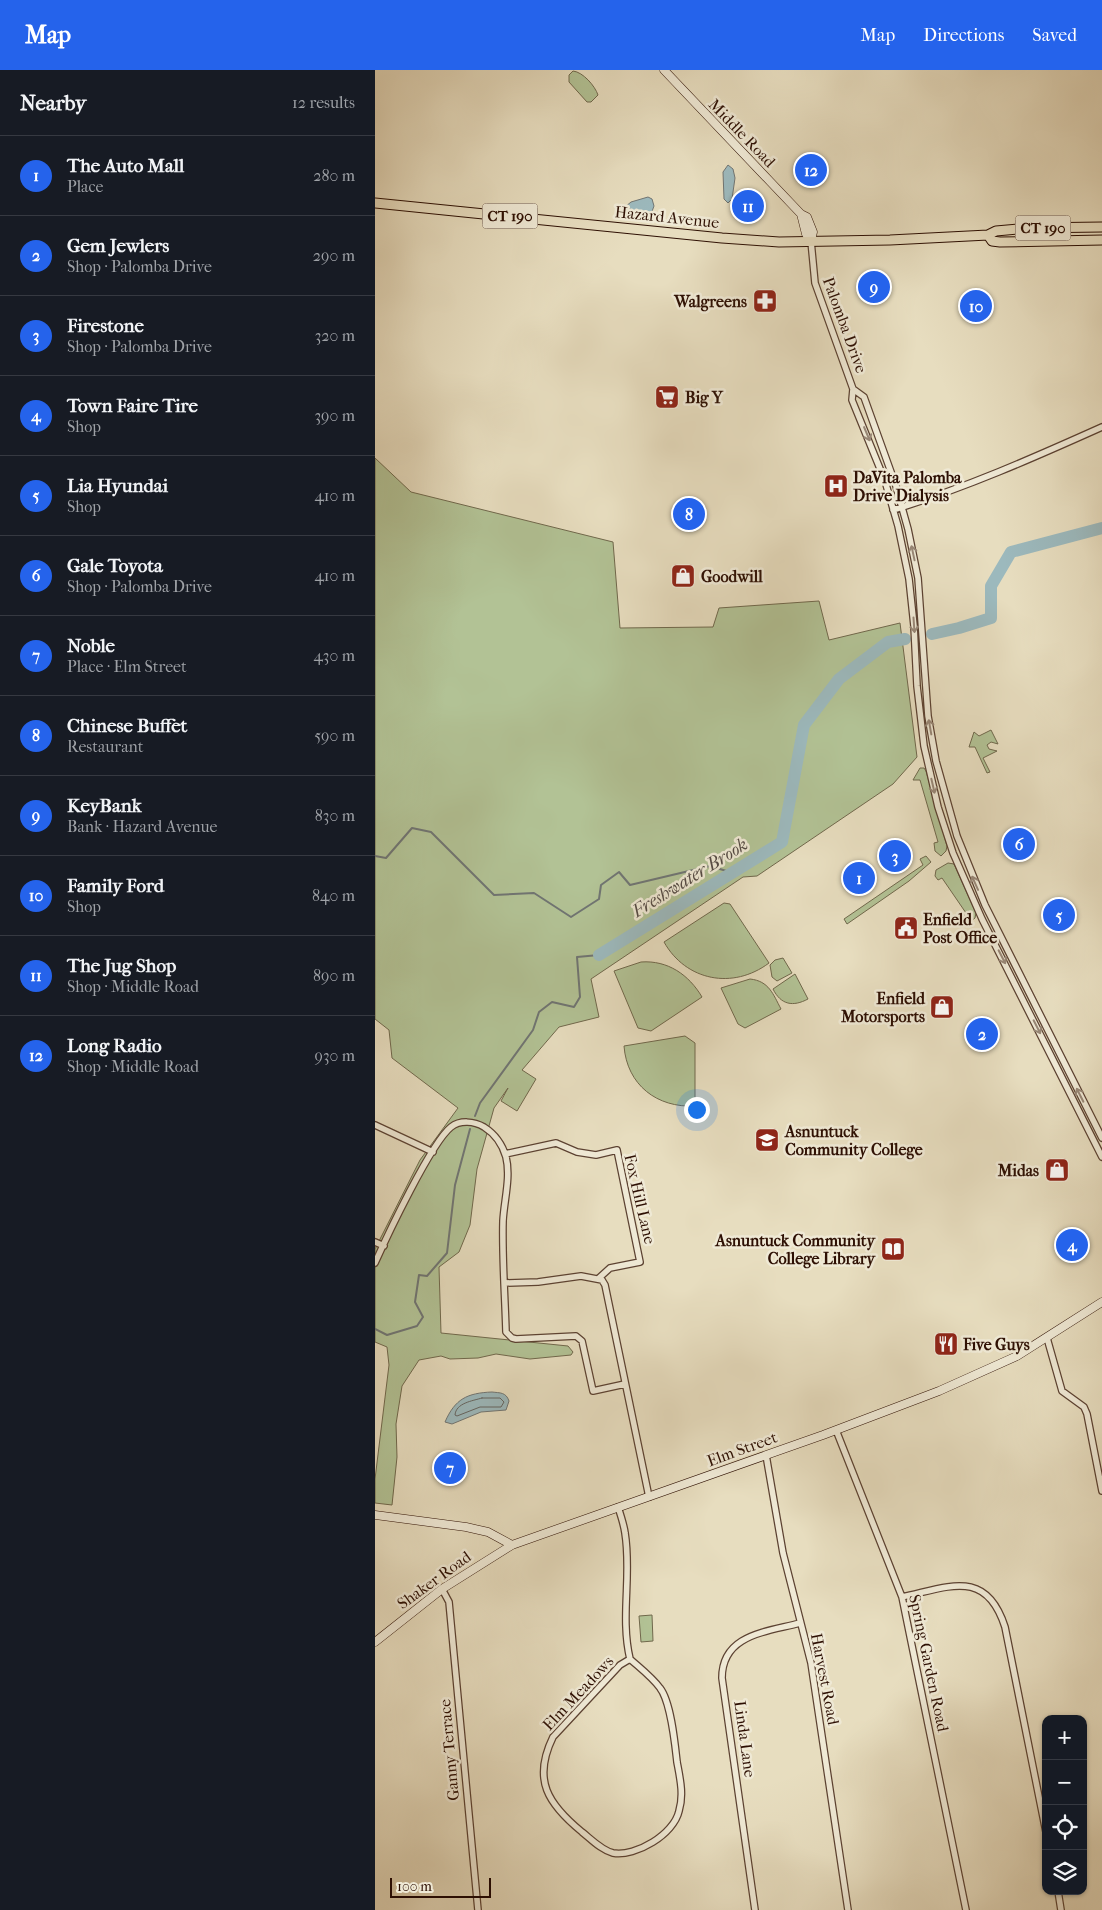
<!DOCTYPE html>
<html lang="en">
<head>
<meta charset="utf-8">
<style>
	body { margin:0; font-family:"IM FELL French Canon",serif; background:#242831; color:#f1f3f6 }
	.controls { position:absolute; right:15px; bottom:15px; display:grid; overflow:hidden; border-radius:10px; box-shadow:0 1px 4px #0004 }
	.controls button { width:45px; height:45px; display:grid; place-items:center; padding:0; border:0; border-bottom:1px solid #363941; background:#171b24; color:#f1f3f6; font:25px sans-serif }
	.scale { position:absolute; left:15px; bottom:12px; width:101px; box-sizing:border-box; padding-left:5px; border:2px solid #2d0f03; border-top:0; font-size:14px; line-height:18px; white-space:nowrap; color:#2d0f03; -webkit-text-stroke:4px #efe9d5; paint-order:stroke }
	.you { position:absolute; left:321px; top:1039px; width:18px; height:18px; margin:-12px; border:4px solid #fff; border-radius:50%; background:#1a73e8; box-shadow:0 0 0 8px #1a73e833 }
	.badge { display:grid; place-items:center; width:32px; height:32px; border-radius:50%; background:#2563eb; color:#fff; font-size:16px; font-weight:700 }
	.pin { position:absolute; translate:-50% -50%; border:2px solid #fff; box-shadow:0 1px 5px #0006 }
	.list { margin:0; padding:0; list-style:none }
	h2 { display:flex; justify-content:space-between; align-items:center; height:65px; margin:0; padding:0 20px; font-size:21px }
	h2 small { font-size:16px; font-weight:400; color:#9ea1a6 }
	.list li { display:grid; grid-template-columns:32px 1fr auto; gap:15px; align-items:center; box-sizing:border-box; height:80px; padding:0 20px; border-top:1px solid #363941 }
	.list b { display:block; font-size:19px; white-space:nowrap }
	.list p { margin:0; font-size:16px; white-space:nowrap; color:#9ea1a6 }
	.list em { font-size:16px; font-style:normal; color:#9ea1a6 }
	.icon { flex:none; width:28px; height:28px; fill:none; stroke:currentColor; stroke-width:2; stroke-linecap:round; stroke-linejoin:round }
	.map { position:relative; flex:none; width:727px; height:1840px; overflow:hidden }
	header { display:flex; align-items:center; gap:30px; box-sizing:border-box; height:70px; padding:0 25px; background:#2563eb; color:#fff }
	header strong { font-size:24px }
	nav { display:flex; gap:28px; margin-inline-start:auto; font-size:18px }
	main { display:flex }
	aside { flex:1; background:#171b24 }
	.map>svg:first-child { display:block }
</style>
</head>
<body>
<header>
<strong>Map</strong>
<nav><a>Map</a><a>Directions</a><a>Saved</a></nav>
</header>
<main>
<aside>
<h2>Nearby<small>12 results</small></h2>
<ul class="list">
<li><span class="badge">1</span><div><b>The Auto Mall</b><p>Place</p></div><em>280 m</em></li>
<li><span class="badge">2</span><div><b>Gem Jewlers</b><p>Shop · Palomba Drive</p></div><em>290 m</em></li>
<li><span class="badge">3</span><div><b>Firestone</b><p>Shop · Palomba Drive</p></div><em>320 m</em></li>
<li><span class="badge">4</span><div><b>Town Faire Tire</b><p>Shop</p></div><em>390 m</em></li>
<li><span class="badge">5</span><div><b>Lia Hyundai</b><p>Shop</p></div><em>410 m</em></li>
<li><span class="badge">6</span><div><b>Gale Toyota</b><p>Shop · Palomba Drive</p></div><em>410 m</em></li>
<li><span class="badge">7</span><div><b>Noble</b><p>Place · Elm Street</p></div><em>430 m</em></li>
<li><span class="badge">8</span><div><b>Chinese Buffet</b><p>Restaurant</p></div><em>590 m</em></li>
<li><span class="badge">9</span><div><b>KeyBank</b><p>Bank · Hazard Avenue</p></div><em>830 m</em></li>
<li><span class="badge">10</span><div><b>Family Ford</b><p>Shop</p></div><em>840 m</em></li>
<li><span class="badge">11</span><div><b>The Jug Shop</b><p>Shop · Middle Road</p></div><em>890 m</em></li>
<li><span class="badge">12</span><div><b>Long Radio</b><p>Shop · Middle Road</p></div><em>930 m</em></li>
</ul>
</aside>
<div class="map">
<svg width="727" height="1840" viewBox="0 0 727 1840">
	<rect width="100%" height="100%" fill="#e7ddbf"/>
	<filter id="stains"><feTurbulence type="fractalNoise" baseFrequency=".004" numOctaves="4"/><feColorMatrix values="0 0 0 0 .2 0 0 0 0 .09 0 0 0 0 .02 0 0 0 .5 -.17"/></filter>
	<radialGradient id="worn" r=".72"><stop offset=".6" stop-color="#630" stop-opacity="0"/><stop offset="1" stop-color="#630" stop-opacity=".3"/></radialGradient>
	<path fill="#b2c295" stroke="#70684c" d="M198,1C208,2 220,16 223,25L216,32H212L194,12V5Z
		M0,388L36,422L238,472L245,558L338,557L344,538L444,531L454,570L525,553L542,687L518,714L382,806L368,807L216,909L224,947L184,957L147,1000L161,1009L142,1041L126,1031L133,1018L119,1038L102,1099L95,1155L84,1182L64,1197L66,1263L193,1276L198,1282L196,1285L155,1289L121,1284L103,1288L75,1289L66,1286L44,1290L27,1316L21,1354L22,1387L17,1435L0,1433V1409L14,1295L12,1277L0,1272V1179L45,1090L83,1038L17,988L14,960L0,949Z
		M616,660L623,674L616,672L612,675L614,679L622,681L608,688L615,702L612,703L600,677H594L599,662L604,666Z
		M545,698H549L551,701L572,776L571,781L566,786L560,781L559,773L563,772L545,710H538Z
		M551,786L556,792L534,811L472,854L469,849L548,795L545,789Z
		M573,793L579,794L601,843L600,848L594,853L588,848L591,843L567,808L563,810L560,806L561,800Z
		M349,833L355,834L394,893C358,920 311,911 289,872Z
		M408,888L417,903L402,911L397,907L395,895L400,890Z
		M266,892C293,890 314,905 327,927L276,961L263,958L239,901Z
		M420,904L433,929C418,937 406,935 398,919Z
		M375,909C394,911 398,924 406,939L370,958L363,954L346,918Z
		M310,966L320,973V1036C282,1038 252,1015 249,976Z
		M277,1545L278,1571L266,1572L264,1546Z"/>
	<path fill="#9cb9bd" stroke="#707573" d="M353,95L358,99L360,108L357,129L353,133L349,129L348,102Z
		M273,127L277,129L279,136L276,144L265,143L250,137L256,132Z
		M117,1322C125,1323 131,1322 134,1331L131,1340L106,1342L77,1354L70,1352C80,1329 92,1323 117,1322Z"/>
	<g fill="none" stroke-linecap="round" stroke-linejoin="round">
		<path stroke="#646460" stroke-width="1" d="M107,1328H125L129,1332L126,1337H105L82,1346L80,1345C81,1333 97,1331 107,1328Z"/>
		<path stroke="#707573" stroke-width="2" d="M0,786L11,788L37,758L56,762L119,825L159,823L196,847L224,829L226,815L244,802L255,815L335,796L358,803
			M100,1046L105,1033L158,960L164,942L177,932L199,937L205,927L202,887L224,885
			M0,1259L12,1265L42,1256L48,1247L40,1232L44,1205L52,1206L72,1183L80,1115L95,1059"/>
		<path stroke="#9cb9bd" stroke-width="12" d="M557,564L584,558L616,548V516L636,482L727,458
			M224,885L407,772L429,655L464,609L513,572L530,569"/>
		<defs>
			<path id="street" d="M436,171L440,213L478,319L477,330L510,411L523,456L534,509L539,556L542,616L549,676L563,737L578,783L607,849L727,1087
				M478,319L489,327L521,416L533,459L543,508L553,646L561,691L582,766L610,835L727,1068
				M518,440C590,418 658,388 727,357
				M0,1055L58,1082
				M130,1084L181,1073L202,1082L221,1085L242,1080L265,1192L235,1198L224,1208
				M0,1172L9,1176
				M0,1193C12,1166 56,1073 76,1057C85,1050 99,1051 109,1057C120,1064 127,1073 131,1087C136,1107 129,1131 128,1151C127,1188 130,1225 131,1262L137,1268L141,1269L201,1266L207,1271L218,1321L250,1314
				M130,1213L163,1212L206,1206L227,1210L230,1215L274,1427
				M672,1268L687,1321L709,1337L712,1344L727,1421
				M461,1360L527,1527L591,1840
				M391,1385L408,1483L436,1593L473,1840
				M243,1437C246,1446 249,1455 250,1463C257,1505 245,1547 255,1589C265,1598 277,1607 285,1618C296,1632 300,1674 302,1692C305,1708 309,1725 304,1741C299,1764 261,1787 238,1783C226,1780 216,1769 207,1762C173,1734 157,1710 178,1667L245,1595L255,1589
				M67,1519L74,1532L103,1840
				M527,1527C574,1517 611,1498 630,1557L671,1762
				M683,1821L686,1840
				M380,1840L347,1608C347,1564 392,1562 425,1553"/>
			<path id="secondary" d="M289,0L426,144L432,147L438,162L436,171
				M426,144L431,164L436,171
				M0,1445L91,1457L113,1462L137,1475
				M0,1572L67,1519L137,1475L448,1365L564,1321L642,1286L727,1232"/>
			<path id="primary" d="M0,133L347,168L404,172L515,170L613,165L621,161L654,158L727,157
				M613,165L617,171L625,172L727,170"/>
		</defs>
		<use href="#street" stroke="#5c4232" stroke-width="8"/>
		<use href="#secondary" stroke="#2d0f03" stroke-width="9"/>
		<use href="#primary" stroke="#2d0f03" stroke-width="11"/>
		<use href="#street" stroke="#efe9d5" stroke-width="5.5"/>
		<use href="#secondary" stroke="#efe9d5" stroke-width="8"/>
		<use href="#primary" stroke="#e7ddbf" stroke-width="9"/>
	</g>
	<defs><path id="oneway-shaft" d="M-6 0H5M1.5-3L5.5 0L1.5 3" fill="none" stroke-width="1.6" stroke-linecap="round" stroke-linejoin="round" transform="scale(1.25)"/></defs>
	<g stroke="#988776">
		<use href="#oneway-shaft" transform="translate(492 364) rotate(67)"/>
		<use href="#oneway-shaft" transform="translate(538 483) rotate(-102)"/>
		<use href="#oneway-shaft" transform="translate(539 555) rotate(86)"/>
		<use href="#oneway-shaft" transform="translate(555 657) rotate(-100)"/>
		<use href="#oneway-shaft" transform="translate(558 716) rotate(77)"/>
		<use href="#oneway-shaft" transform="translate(600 813) rotate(-114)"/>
		<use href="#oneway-shaft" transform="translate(627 887) rotate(63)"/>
		<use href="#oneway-shaft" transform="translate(662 957) rotate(63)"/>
		<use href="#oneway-shaft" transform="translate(705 1025) rotate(-117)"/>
	</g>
	<defs>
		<symbol id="pharmacy-square" viewBox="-11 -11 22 22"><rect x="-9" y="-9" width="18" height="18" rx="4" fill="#8f2418" stroke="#efe9d5"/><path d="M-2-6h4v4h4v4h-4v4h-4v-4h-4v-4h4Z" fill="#fff"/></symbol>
		<symbol id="supermarket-square" viewBox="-11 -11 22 22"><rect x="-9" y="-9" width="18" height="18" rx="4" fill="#8f2418" stroke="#efe9d5"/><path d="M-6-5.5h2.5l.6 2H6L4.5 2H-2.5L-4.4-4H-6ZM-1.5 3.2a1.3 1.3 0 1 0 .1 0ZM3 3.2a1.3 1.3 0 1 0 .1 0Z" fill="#fff"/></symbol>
		<symbol id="hospital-square" viewBox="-11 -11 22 22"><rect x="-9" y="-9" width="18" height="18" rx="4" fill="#8f2418" stroke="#efe9d5"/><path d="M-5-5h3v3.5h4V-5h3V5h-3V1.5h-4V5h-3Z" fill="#fff"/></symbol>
		<symbol id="shop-square" viewBox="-11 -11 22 22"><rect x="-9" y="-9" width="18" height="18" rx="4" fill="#8f2418" stroke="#efe9d5"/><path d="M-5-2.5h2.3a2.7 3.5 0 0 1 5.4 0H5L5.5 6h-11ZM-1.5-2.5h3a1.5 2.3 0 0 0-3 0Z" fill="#fff"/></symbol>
		<symbol id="civic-square" viewBox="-11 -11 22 22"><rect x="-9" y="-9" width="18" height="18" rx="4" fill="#8f2418" stroke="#efe9d5"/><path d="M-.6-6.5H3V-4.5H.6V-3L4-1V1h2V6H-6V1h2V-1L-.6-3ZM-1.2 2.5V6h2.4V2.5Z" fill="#fff"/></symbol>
		<symbol id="university-square" viewBox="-11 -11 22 22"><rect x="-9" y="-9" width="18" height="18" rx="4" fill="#8f2418" stroke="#efe9d5"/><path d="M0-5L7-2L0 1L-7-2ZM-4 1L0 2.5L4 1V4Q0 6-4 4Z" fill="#fff"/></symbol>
		<symbol id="library-square" viewBox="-11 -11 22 22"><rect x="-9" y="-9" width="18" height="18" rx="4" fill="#8f2418" stroke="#efe9d5"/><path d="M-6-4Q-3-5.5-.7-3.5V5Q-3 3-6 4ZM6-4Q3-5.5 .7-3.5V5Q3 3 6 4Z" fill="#fff"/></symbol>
		<symbol id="restaurant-square" viewBox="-11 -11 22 22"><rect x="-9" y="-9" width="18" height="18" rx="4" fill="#8f2418" stroke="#efe9d5"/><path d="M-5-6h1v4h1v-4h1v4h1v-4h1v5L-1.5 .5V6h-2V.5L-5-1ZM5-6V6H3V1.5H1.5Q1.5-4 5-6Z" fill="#fff"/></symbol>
	</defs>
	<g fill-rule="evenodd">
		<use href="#pharmacy-square" x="376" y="217" width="28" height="28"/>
		<use href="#supermarket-square" x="278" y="313" width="28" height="28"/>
		<use href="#hospital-square" x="447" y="402" width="28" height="28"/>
		<use href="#shop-square" x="294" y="492" width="28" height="28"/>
		<use href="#civic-square" x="517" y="844" width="28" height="28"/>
		<use href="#shop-square" x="553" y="923" width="28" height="28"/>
		<use href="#university-square" x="378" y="1056" width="28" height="28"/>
		<use href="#shop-square" x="668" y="1086" width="28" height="28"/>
		<use href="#library-square" x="504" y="1165" width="28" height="28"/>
		<use href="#restaurant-square" x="557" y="1260" width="28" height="28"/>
	</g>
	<g text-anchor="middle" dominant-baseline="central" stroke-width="5" stroke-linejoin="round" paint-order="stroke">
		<g fill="#efe9d5" stroke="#675042" stroke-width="1">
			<rect x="107.5" y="133.5" width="55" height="25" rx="4"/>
			<rect x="640.5" y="145.5" width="55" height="25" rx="4"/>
		</g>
		<g font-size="15" font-weight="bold" fill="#2d0f03">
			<text x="135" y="146">CT 190</text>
			<text x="668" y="158">CT 190</text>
		</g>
		<g font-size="16" fill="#2d0f03" stroke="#efe9d5">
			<text transform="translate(367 63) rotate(46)">Middle Road</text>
			<text transform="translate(292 147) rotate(6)">Hazard Avenue</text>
			<text transform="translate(470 255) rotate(70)">Palomba Drive</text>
			<text transform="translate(265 1129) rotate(77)">Fox Hill Lane</text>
			<text transform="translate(367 1379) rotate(-20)">Elm Street</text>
			<text transform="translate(59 1510) rotate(-36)">Shaker Road</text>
			<text transform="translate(554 1593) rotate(78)">Spring Garden Road</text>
			<text transform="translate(450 1609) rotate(79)">Harvest Road</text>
			<text transform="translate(203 1623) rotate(-47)">Elm Meadows</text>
			<text transform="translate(370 1669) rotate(82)">Linda Lane</text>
			<text transform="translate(74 1680) rotate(-95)">Ganny Terrace</text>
		</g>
		<g font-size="16" font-weight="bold" fill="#2d0f03" stroke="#efe9d5" text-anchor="start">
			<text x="372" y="231" text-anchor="end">Walgreens</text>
			<text x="310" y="327">Big Y</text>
			<text x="478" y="407">DaVita Palomba<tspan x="478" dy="18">Drive Dialysis</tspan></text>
			<text x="326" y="506">Goodwill</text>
			<text x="548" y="849">Enfield<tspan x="548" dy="18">Post Office</tspan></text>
			<text x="550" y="928" text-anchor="end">Enfield<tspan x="550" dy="18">Motorsports</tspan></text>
			<text x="410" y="1061">Asnuntuck<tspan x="410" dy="18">Community College</tspan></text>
			<text x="664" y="1100" text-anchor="end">Midas</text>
			<text x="500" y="1170" text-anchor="end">Asnuntuck Community<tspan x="500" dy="18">College Library</tspan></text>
			<text x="588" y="1274">Five Guys</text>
		</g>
		<g font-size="18" font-style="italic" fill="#544a44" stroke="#efe9d5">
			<text transform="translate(315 808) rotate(-32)">Freshwater Brook</text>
		</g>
	</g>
	<rect width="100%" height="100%" filter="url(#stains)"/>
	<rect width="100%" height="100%" fill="url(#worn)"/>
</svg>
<div class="controls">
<button>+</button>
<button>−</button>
<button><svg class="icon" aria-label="locate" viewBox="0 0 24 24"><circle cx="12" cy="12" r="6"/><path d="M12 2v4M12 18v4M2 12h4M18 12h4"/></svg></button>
<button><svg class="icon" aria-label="layers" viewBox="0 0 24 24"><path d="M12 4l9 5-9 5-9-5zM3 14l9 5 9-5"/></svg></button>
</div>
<div class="scale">100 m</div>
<div class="you"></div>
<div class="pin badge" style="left:484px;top:808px">1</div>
<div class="pin badge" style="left:607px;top:964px">2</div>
<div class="pin badge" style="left:520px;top:786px">3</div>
<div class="pin badge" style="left:697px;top:1175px">4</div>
<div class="pin badge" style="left:684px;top:845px">5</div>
<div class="pin badge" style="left:644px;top:774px">6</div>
<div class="pin badge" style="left:75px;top:1398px">7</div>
<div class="pin badge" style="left:314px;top:444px">8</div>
<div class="pin badge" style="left:499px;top:217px">9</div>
<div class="pin badge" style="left:601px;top:236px">10</div>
<div class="pin badge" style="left:373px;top:136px">11</div>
<div class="pin badge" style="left:436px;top:100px">12</div>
</div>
</main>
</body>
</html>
